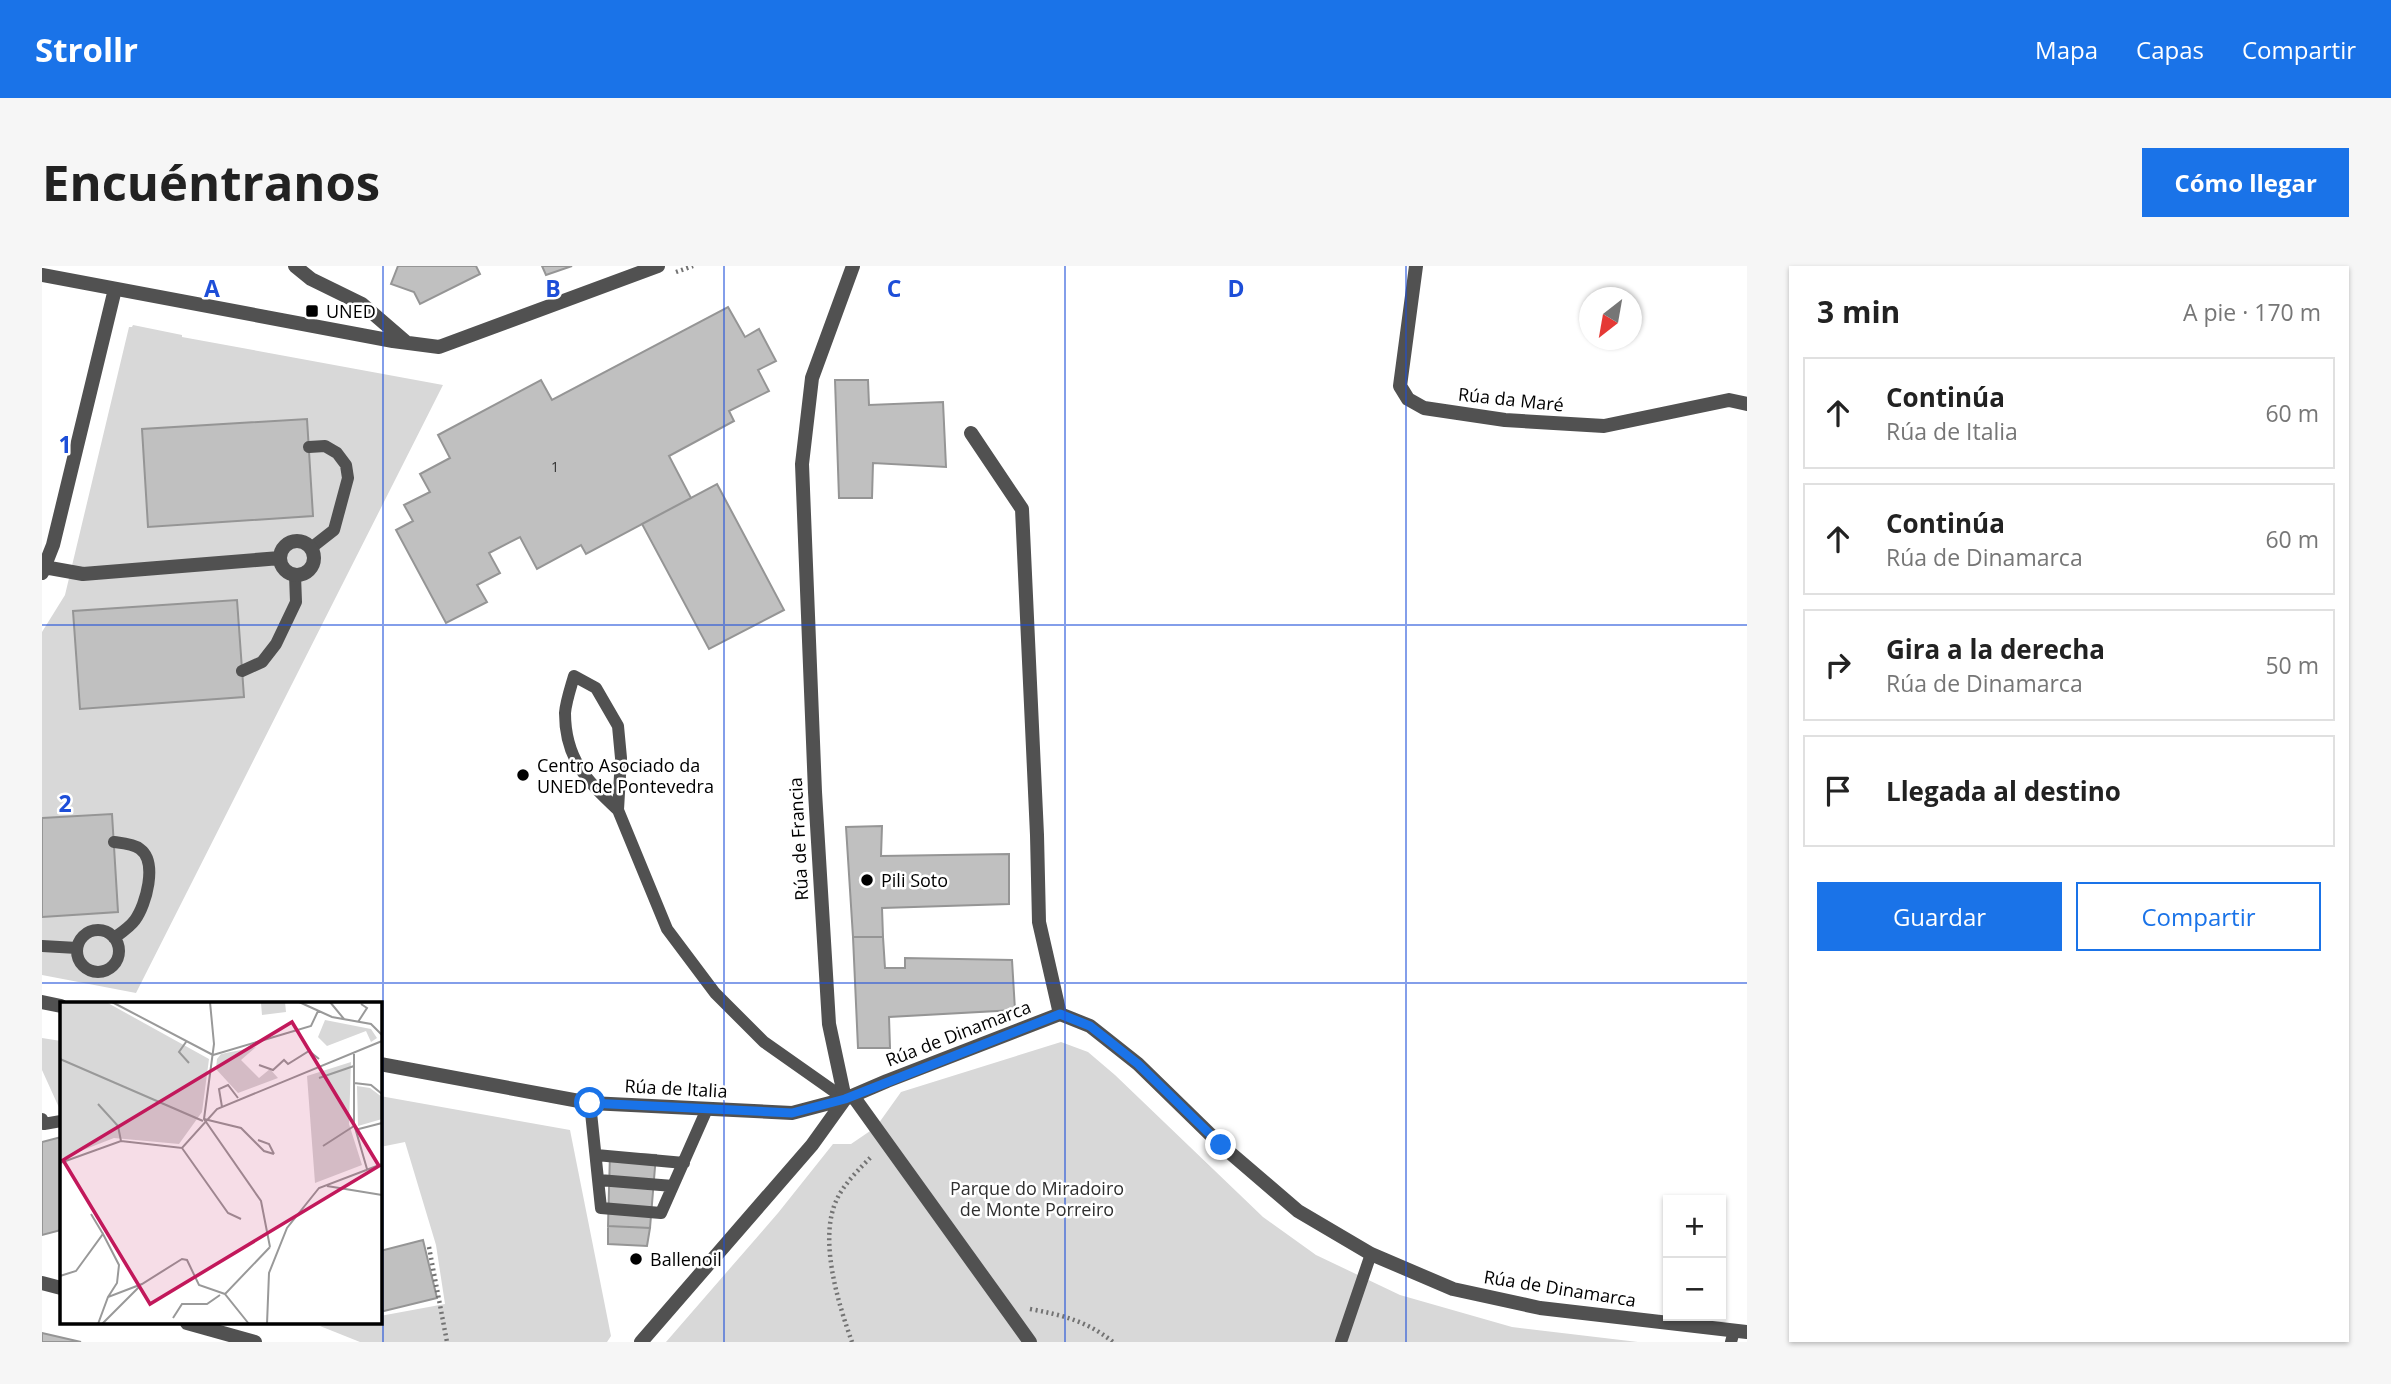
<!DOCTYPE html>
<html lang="es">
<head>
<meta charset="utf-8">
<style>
	body { margin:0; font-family:"Open Sans",sans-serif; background:#f6f6f6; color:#222 }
	.controls { position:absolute; right:21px; bottom:21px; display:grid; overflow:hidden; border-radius:0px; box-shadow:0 2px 5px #0004 }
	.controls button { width:63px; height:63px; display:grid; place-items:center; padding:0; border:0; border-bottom:2px solid #e0e0e0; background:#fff; color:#222; font:35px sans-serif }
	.compass { position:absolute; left:1537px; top:21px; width:63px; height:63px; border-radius:50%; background:#fff; box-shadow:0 2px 5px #0004; rotate:211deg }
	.stop { position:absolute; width:21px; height:21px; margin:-16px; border:5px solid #1a73e8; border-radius:50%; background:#fff }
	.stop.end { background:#1a73e8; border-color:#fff; box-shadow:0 2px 7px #0008 }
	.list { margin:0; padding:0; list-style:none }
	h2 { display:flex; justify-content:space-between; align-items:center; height:91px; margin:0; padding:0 28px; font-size:30px }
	h2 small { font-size:23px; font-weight:400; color:#767676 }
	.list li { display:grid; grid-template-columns:46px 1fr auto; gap:21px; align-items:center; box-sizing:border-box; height:112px; margin:0 14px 14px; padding:0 14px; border:2px solid #e0e0e0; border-radius:0px }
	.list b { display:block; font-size:26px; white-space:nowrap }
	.list p { margin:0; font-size:23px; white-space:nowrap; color:#767676 }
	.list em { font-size:23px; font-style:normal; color:#767676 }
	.actions { display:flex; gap:14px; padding:21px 28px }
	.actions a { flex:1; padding:16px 0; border:2px solid #1a73e8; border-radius:0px; text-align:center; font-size:24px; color:#1a73e8 }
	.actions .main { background:#1a73e8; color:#fff }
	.icon { flex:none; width:38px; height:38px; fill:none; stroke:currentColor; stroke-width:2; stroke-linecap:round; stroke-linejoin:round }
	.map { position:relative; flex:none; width:1705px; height:1076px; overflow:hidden; border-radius:0px }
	header { display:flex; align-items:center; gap:42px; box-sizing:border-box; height:98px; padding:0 35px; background:#1a73e8; color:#fff }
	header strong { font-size:33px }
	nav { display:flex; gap:38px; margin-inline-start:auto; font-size:24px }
	.intro { display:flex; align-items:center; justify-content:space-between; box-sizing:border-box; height:168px; padding:0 42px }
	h1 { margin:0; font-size:49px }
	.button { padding:18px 32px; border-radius:0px; background:#1a73e8; color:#fff; font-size:24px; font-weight:700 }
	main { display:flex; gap:42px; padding:0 42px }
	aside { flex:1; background:#fff; border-radius:0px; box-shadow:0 2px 5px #0004 }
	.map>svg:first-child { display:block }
</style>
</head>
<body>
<header>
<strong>Strollr</strong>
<nav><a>Mapa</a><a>Capas</a><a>Compartir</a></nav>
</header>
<div class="intro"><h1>Encuéntranos</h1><a class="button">Cómo llegar</a></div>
<main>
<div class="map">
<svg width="1705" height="1076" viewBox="0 0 1705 1076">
	<rect width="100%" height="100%" fill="#fff"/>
	<path fill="#d8d8d8" d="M91,59L140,69V71L401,119L94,727L0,709V366L23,329L87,61H90Z
		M0,772L19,775V846L0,804Z
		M1019,776L1046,786L1073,809L1221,951L1274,989L1358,1029L1470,1061L1596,1076H624L736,947L791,878H809L834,861L859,826Z
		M338,830L528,864L569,1070L565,1076H318L278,1060L300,1057H338V1050L403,1038L394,979L363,876L338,881Z"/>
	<path fill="#c0c0c0" stroke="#959595" stroke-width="2" d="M356,0H434L438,8L378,38L372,26L349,18Z
		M500,0H530L504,9Z
		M686,41L703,71L717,63L734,95L716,104L727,125L687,145L692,155L627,190L649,232L544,288L539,279L495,303L478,271L447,287L458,307L435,319L445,336L404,357L354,264L371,255L362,239L388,226L378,208L408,192L396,169L499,114L510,134Z
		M793,114H826L827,139L901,136L904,201L831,197L830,232H797Z
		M265,153L271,250L106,261L100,163Z
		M675,218L742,344L667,383L600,258Z
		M195,334L202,431L38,443L31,345Z
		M70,548L76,646L0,651V552Z
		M840,560L839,590L967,588V638L840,642L841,671H811L804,561Z
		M811,671H841L843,702H863V692L970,694L973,744L847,751L848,782H816Z
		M19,871V964L0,969V876Z
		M568,887L614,889L608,962L566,960Z
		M566,960L608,962L605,980L566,978Z
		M381,974L395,1032L338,1046V985Z
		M0,1067L39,1076H0Z"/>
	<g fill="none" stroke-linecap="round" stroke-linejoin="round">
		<path stroke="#737373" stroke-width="4.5" stroke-dasharray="2 3.5" stroke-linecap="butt" d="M634,6L651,0
			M387,981L405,1076
			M988,1043C1020,1049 1045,1055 1071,1076
			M810,1076C796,1037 776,972 795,933C802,918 818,902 829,891"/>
		<path stroke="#515151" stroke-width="12" d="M267,181L283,180L295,187L304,199L306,212L292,264L269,282
			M200,405L220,396L234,378L254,336L253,309
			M576,544C545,515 523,493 523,447C524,435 529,421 532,410L554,422L576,460L579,492L576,544L625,663L673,727L722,776L803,833
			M72,576C80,577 92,578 98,583C116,596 104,639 93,654C88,661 79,667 72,672
			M35 685a21 21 0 1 1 42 0a21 21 0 1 1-42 0Z
			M0,680L35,682
			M548,837L559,942L619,947L665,843
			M0,853L2,858L19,855
			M554,889L642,897
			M557,914L631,920
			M1299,1076L1329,988
			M1689,1076L1692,1065"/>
		<path stroke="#515151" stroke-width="14" d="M253,0L269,13L320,38L364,76
			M1374,0L1358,120L1366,133L1382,142L1463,154L1562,160L1687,134L1705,138
			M0,9L351,75L397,81L616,0
			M929,167L980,243L995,569L997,656L1018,748
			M238 292a17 17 0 1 1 34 0a17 17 0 1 1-34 0Z
			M2,301L41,308L238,292
			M0,307L11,279L73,23
			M0,736L19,740
			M338,798L548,837L750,847L803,833L845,815L1018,748L1048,760L1096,798L1179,879L1256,945L1329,988L1411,1023L1498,1042L1705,1066
			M811,830L988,1076
			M0,1017L19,1022
			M145,1057L213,1076
			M599,1076L770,879L803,833L787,758L773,526L760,198L770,112L811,0"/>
	</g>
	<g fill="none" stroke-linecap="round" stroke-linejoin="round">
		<path stroke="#1a73e8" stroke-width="9" d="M548,837L750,847L803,833L1018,748L1048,760L1096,798L1179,879"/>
	</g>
	<path fill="none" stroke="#1d4ed8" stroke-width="2" stroke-opacity="0.55" d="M341,0V1076M682,0V1076M1023,0V1076M1364,0V1076M0,359H1705M0,717H1705"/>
	<g fill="#000" stroke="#fff" stroke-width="2.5">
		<rect x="263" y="38" width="14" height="14" rx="3.5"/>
		<circle cx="481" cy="509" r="7"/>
		<circle cx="825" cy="614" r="7"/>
		<circle cx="594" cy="993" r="7"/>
	</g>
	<g text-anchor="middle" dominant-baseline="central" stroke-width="5" stroke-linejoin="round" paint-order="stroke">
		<g font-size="14" fill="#303030">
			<text x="513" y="200">1</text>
		</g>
		<g font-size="18" fill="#000" stroke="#fff" text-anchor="start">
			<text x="284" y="45">UNED</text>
			<text x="495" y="499">Centro Asociado da<tspan x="495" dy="21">UNED de Pontevedra</tspan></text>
			<text x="839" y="614">Pili Soto</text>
			<text x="608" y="993">Ballenoil</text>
		</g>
		<g font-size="18" fill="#000" stroke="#fff">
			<text transform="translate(1469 133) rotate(6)">Rúa da Maré</text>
			<text transform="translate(756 573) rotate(-93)">Rúa de Francia</text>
			<text transform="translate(916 767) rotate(-21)">Rúa de Dinamarca</text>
			<text transform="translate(634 822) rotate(3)">Rúa de Italia</text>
			<text transform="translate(1518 1022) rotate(9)">Rúa de Dinamarca</text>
		</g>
		<g font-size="18" fill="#2f2f2f" stroke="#fff">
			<text x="995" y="922">Parque do Miradoiro<tspan x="995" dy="21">de Monte Porreiro</tspan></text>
		</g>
	</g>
	<g transform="translate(18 736)">
		<rect width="322" height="322" fill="#fff"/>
		<path d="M0,0H46L149,57L142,110L119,142L54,136L0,157ZM225,0L226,10L202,13L201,1ZM265,18L311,27L317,36L311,40L306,29L267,44L258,35ZM196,45L181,58L199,76L210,67L218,76L178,91L156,67L157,57L161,52ZM291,60L289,122L302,163L255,181L247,74ZM297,84L310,86L322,95V117L298,124Z" fill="#d8d8d8"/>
		<path fill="none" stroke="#999" stroke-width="2" d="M52,0L153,53M150,0L154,42L144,117L201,199L210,245M239,0L272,15L311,22L322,33M270,0L284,17M298,20L307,6L301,2M126,40L119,50L129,61M294,52V122L307,167M153,53L251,24L258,9M0,57L143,119M199,63L213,68L224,58L228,62L249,49L259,57M259,76L294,64M294,81L311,83L322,92M38,102L58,124L61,139M162,105L159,87L168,83L178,96M144,117L181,126L204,149L214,152M295,128L322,121M198,138L209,142L214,152M263,144L294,124M122,146L168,211L181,217M0,161L61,139L122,146L157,107L322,39M267,184L322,193M31,212L43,232M0,274L16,269L43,232L59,263L57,281L48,295M113,316L122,302H147L160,293M38,322L48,295L82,282L122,257L127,258L139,283L165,292M42,322L79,285M189,322L165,292L210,245M207,322L209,271L227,226L259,186L322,162"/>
		<path fill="#c2185b" fill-opacity="0.15" stroke="#c2185b" stroke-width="3.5" d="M232,20L319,164L90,302L3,158Z"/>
		<rect width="322" height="322" fill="none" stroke="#000" stroke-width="3.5"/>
	</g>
	<g font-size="23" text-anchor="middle" font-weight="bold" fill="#1d4ed8" stroke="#fff" stroke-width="5" stroke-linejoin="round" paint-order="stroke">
		<text x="170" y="31">A</text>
		<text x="511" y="31">B</text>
		<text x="852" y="31">C</text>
		<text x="1194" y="31">D</text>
		<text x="23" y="187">1</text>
		<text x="23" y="546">2</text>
	</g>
</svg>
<div class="controls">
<button>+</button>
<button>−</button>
</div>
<svg class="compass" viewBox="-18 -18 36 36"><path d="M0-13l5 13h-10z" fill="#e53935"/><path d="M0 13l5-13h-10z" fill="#767676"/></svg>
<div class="stop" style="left:548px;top:837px"></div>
<div class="stop end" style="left:1179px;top:879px"></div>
</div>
<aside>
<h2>3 min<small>A pie · 170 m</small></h2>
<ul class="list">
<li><svg class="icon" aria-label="ahead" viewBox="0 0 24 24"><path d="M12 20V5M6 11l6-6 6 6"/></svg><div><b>Continúa</b><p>Rúa de Italia</p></div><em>60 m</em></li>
<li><svg class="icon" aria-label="ahead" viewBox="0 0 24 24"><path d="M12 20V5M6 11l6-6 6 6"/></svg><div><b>Continúa</b><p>Rúa de Dinamarca</p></div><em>60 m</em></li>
<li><svg class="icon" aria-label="right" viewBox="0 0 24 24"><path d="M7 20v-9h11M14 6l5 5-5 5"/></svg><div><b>Gira a la derecha</b><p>Rúa de Dinamarca</p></div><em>50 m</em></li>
<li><svg class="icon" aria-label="arrive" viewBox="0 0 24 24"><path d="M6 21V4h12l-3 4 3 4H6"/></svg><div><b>Llegada al destino</b></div></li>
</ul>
<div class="actions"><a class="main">Guardar</a><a>Compartir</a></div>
</aside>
</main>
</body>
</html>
